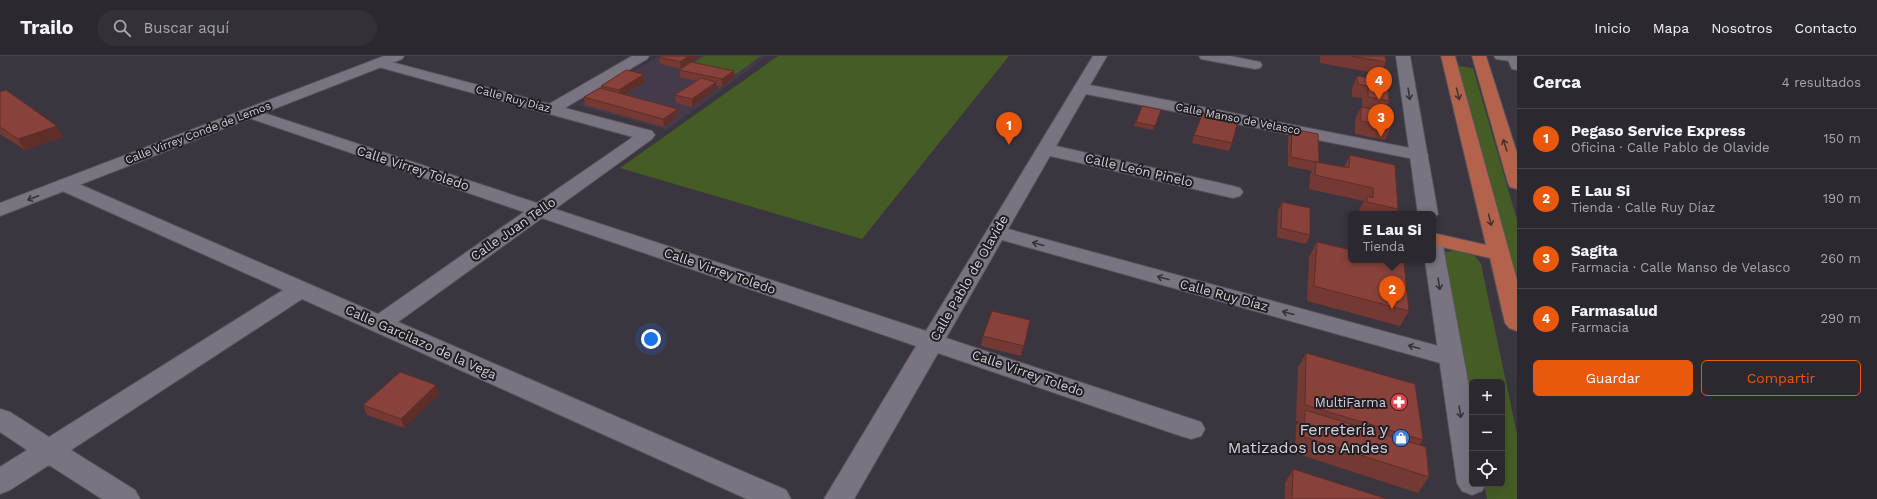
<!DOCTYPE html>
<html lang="es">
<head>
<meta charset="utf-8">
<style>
	body { margin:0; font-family:"Work Sans",sans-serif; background:#343038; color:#f1f3f6 }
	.controls { position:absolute; right:12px; bottom:12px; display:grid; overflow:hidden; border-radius:6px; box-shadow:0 4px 16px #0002 }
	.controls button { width:36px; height:36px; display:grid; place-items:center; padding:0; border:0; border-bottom:1px solid #48444c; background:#2c2830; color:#f1f3f6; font:20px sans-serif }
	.you { position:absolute; left:651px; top:283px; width:14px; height:14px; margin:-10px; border:3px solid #fff; border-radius:50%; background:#1a73e8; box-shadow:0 0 0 6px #1a73e833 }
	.badge { display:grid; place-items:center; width:26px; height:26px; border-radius:50%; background:#ea580c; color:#fff; font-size:13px; font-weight:700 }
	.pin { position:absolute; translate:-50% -33px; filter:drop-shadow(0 1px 2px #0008) }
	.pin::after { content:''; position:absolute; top:21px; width:14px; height:12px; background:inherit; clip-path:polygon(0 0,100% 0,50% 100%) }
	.popup { position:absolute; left:1348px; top:155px; width:88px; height:52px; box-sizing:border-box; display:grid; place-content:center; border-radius:6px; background:#2c2830; filter:drop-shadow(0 1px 3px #0005); font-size:13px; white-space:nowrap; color:#a6a6ab }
	.popup b { font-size:15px; color:#f1f3f6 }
	.popup::after { content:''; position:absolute; left:50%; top:100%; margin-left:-8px; border:8px solid transparent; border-top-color:#2c2830 }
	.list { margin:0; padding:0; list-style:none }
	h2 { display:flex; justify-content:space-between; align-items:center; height:52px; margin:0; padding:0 16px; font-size:17px }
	h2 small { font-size:13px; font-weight:400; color:#a6a6ab }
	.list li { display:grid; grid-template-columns:26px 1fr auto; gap:12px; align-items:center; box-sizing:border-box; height:60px; padding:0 16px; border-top:1px solid #48444c }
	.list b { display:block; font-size:15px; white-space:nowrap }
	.list p { margin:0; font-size:13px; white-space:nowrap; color:#a6a6ab }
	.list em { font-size:13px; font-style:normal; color:#a6a6ab }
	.actions { display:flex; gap:8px; padding:12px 16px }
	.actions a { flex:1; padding:9px 0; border:1px solid #ea580c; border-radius:6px; text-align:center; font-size:14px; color:#ea580c }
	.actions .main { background:#ea580c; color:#fff }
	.icon { flex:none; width:22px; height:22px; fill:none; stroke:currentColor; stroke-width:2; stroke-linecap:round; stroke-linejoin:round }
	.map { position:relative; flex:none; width:1517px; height:443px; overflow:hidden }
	header { display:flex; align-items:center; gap:24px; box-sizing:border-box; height:56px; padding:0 20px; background:#2c2830; border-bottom:1px solid #48444c }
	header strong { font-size:19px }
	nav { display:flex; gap:22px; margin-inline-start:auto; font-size:14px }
	.search { width:280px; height:36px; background:#343038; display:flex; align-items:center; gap:10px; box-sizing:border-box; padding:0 14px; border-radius:22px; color:#a6a6ab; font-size:15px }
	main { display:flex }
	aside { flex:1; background:#2c2830 }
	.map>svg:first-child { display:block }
</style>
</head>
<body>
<header>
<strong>Trailo</strong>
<div class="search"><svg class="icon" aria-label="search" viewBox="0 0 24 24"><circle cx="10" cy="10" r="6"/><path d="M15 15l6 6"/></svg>Buscar aquí</div>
<nav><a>Inicio</a><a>Mapa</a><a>Nosotros</a><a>Contacto</a></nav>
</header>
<main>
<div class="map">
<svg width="1517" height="443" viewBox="0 0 1517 443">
	<rect width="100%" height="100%" fill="#3b3540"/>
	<path fill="#443a4b" d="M659,0H767L667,74L577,49Z"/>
	<path fill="#455d25" d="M704,0H761L736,18L692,8Z
		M778,0H1009L862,183L620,112Z
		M1458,10L1473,12L1517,164V233Z
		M1456,194L1474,199L1481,208L1517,378V443H1487L1484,428H1502V326H1472V360L1442,197Z"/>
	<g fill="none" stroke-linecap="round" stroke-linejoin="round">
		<defs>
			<path id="street" d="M632,0H649L647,3L565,52L652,75L655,79L652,83L555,153L926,275L1093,0H1107L1090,29L1425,95L1428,99L1425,103L1419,104L1086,38L1056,90L1233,130L1240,132L1243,136L1240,140L1233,142L1050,100L1008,173L1460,296L1463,302L1460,308L1451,310L1002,184L946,282L1201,366L1205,373L1201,380L1191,383L1181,380L938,297L854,443H824L916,290L542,162L398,266L786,434L791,443H747L302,243L71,394L135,434L140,443H102L49,409L10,434L0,438V411L27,394L0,376V353L10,356L49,381L283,234L58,133L56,129L58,125L65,123L72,125L378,258L524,156L243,60L241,57L243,54L249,52L255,54L537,147L633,81L375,10L373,7L375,4L380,3L549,48Z
				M1199,0H1230L1260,6L1262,9L1260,12L1255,13L1206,4L1201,3Z
				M1494,0H1517V6L1496,3Z"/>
			<path id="secondary" d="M384,0H404L402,3L0,160V147Z
				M1396,0H1410L1438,158L1433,163V158H1418Z
				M1506,0H1517V14L1512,13Z
				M1433,184L1440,186L1443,190L1472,347V428H1486L1482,435L1472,439L1462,435L1457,427L1425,204H1433Z"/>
			<path id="primary" d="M1441,0H1455L1517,224V275L1509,272L1505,267L1490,202L1433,189V177L1486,189Z
				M1472,0H1486L1517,97V133L1510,131L1508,127Z"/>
		</defs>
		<use href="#street" stroke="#57525b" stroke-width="2"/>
		<use href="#secondary" stroke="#57525b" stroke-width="2"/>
		<use href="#primary" stroke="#57525b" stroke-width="2"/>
		<use href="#street" fill="#7a7380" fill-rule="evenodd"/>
		<use href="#secondary" fill="#7a7380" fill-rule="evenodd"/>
		<use href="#primary" fill="#b3634b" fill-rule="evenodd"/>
	</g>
	<path fill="#753933" d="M700,0L686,9L734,15V22L722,31L716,29V33L692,51L676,47L675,39L697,25L680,21L679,14L681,13L660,8L659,1Z
		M1320,0H1385L1386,6L1380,18L1320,7Z
		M1357,20L1389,45L1384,55L1391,71L1385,84L1355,78V63L1361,51H1362V42L1352,41V32Z
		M644,26L625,39L678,53V60L664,71L585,49L584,41L601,32V30Z
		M0,36L63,81L25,94L0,78Z
		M1161,54L1153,74L1134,70L1136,66Z
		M1292,73L1319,106L1344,111L1350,99L1398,153L1395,158H1360L1359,154L1364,145L1309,133L1310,119L1312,115L1288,110V81Z
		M1194,79L1232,87L1229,95L1192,87Z
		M1282,146L1310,179L1306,188L1277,181L1278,154Z
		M1317,186L1409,255L1400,270L1307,245L1309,201Z
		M1030,264L1021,300L981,290L983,280Z
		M1306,297L1423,384L1419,389L1429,421L1418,437L1295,397L1296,370L1299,365H1296L1298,312Z
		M439,338L404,372L367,359L363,349Z
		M1293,413L1387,443H1285V427Z"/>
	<path fill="#5f2e29" d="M689,0H700L681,13L680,6Z
		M734,15V22L722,31V23Z
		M644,18V26L620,42L619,34Z
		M716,26V33L692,51V43Z
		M678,53V60L664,71L663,63Z
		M57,70L63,81L25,94L18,83Z
		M436,329L439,338L404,372L401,363Z"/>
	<path fill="#88423b" stroke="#5f2e29" d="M661,0H689L680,6L659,1Z
		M1351,0H1385L1386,6Z
		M691,6L734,15L722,23L679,14Z
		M626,14L644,18L619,34L601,30Z
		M1357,20L1387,25L1389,45L1368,41V30L1358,28Z
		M701,22L716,26L692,43L675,39Z
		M600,32L678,53L663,63L584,41Z
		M6,34L57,70L18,83L0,71V36Z
		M1142,50L1161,54L1155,70L1136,66Z
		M1361,51L1390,56L1391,71L1361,65Z
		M1203,57L1238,65L1232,87L1194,79Z
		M1292,73L1318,78L1319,106H1316L1291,101Z
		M1350,99L1395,109L1398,153L1367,146V140L1373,142V132L1315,119L1316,106L1349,112Z
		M1282,146L1310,152V179L1281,172Z
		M1317,186L1351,194V204H1390L1404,207L1409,255L1314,230Z
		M992,255L1030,264L1024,290L983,280Z
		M1306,297L1415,328L1423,384L1305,349Z
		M400,316L436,329L401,363L363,349Z
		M1305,354L1426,391L1429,421L1304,381Z
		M1293,413L1387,443H1292Z"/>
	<defs><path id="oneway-shaft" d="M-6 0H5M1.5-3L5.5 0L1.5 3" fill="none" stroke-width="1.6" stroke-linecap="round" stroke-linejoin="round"/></defs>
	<g stroke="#36323a">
		<use href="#oneway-shaft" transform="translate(1409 38) rotate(81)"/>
		<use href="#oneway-shaft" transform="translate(33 142) rotate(159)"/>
		<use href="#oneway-shaft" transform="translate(1038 188) rotate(-165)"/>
		<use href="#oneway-shaft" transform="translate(1163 222) rotate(-165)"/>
		<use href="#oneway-shaft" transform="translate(1439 228) rotate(81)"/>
		<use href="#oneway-shaft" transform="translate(1288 257) rotate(-165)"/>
		<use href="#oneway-shaft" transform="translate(1414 291) rotate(-165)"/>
		<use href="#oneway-shaft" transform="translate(1460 356) rotate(81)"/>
	</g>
	<g stroke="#4c322f">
		<use href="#oneway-shaft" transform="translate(1458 38) rotate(76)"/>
		<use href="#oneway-shaft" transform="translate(1505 89) rotate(-108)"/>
		<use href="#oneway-shaft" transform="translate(1490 164) rotate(76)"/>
	</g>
	<defs>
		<symbol id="pharmacy-disc" viewBox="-11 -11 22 22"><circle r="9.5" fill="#e0444e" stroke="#201d23"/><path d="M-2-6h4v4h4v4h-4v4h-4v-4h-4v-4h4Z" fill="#fff"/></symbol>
		<symbol id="shop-disc" viewBox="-11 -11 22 22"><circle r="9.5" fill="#3f7fe0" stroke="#201d23"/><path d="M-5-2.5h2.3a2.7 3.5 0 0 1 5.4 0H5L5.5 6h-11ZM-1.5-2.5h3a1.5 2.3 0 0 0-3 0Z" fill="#fff"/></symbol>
	</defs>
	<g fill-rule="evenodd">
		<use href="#pharmacy-disc" x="1389" y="336" width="20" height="20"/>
		<use href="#shop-disc" x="1391" y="372" width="20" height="20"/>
	</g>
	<g text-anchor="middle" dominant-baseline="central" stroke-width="4" stroke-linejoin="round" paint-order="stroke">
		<g font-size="11" fill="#d4d0d7" stroke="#201d23">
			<text transform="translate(513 43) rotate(15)">Calle Ruy Díaz</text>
			<text transform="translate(1238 63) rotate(11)">Calle Manso de Velasco</text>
			<text transform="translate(198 77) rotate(-21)">Calle Virrey Conde de Lemos</text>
		</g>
		<g font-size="13" fill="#d4d0d7" stroke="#201d23">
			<text transform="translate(413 112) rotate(18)">Calle Virrey Toledo</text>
			<text transform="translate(1139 114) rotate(13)">Calle León Pinelo</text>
			<text transform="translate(513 173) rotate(-35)">Calle Juan Tello</text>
			<text transform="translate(720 215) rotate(19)">Calle Virrey Toledo</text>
			<text transform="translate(969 222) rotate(-60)">Calle Pablo de Olavide</text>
			<text transform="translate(1224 239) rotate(15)">Calle Ruy Díaz</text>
			<text transform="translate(421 286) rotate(24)">Calle Garcilazo de la Vega</text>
			<text transform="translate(1028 317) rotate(19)">Calle Virrey Toledo</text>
		</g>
		<g font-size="13" fill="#d4d0d7" stroke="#201d23" text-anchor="end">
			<text x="1386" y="346">MultiFarma</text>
		</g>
		<g font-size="16" fill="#d4d0d7" stroke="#201d23" text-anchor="end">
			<text x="1388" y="373">Ferretería y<tspan x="1388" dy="18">Matizados los Andes</tspan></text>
		</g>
	</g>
</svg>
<div class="controls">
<button>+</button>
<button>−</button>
<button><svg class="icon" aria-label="locate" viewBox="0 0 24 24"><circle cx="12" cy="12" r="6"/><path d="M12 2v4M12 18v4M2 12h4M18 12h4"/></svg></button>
</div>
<div class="you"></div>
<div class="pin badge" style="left:1009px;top:89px">1</div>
<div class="pin badge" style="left:1392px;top:253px">2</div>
<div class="popup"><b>E Lau Si</b>Tienda</div>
<div class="pin badge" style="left:1381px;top:81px">3</div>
<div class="pin badge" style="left:1379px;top:44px">4</div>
</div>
<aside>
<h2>Cerca<small>4 resultados</small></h2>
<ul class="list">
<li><span class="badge">1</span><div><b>Pegaso Service Express</b><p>Oficina · Calle Pablo de Olavide</p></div><em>150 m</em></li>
<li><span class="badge">2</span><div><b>E Lau Si</b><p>Tienda · Calle Ruy Díaz</p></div><em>190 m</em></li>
<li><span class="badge">3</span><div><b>Sagita</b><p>Farmacia · Calle Manso de Velasco</p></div><em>260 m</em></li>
<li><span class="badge">4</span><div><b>Farmasalud</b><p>Farmacia</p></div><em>290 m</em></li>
</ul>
<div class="actions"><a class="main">Guardar</a><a>Compartir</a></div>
</aside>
</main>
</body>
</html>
